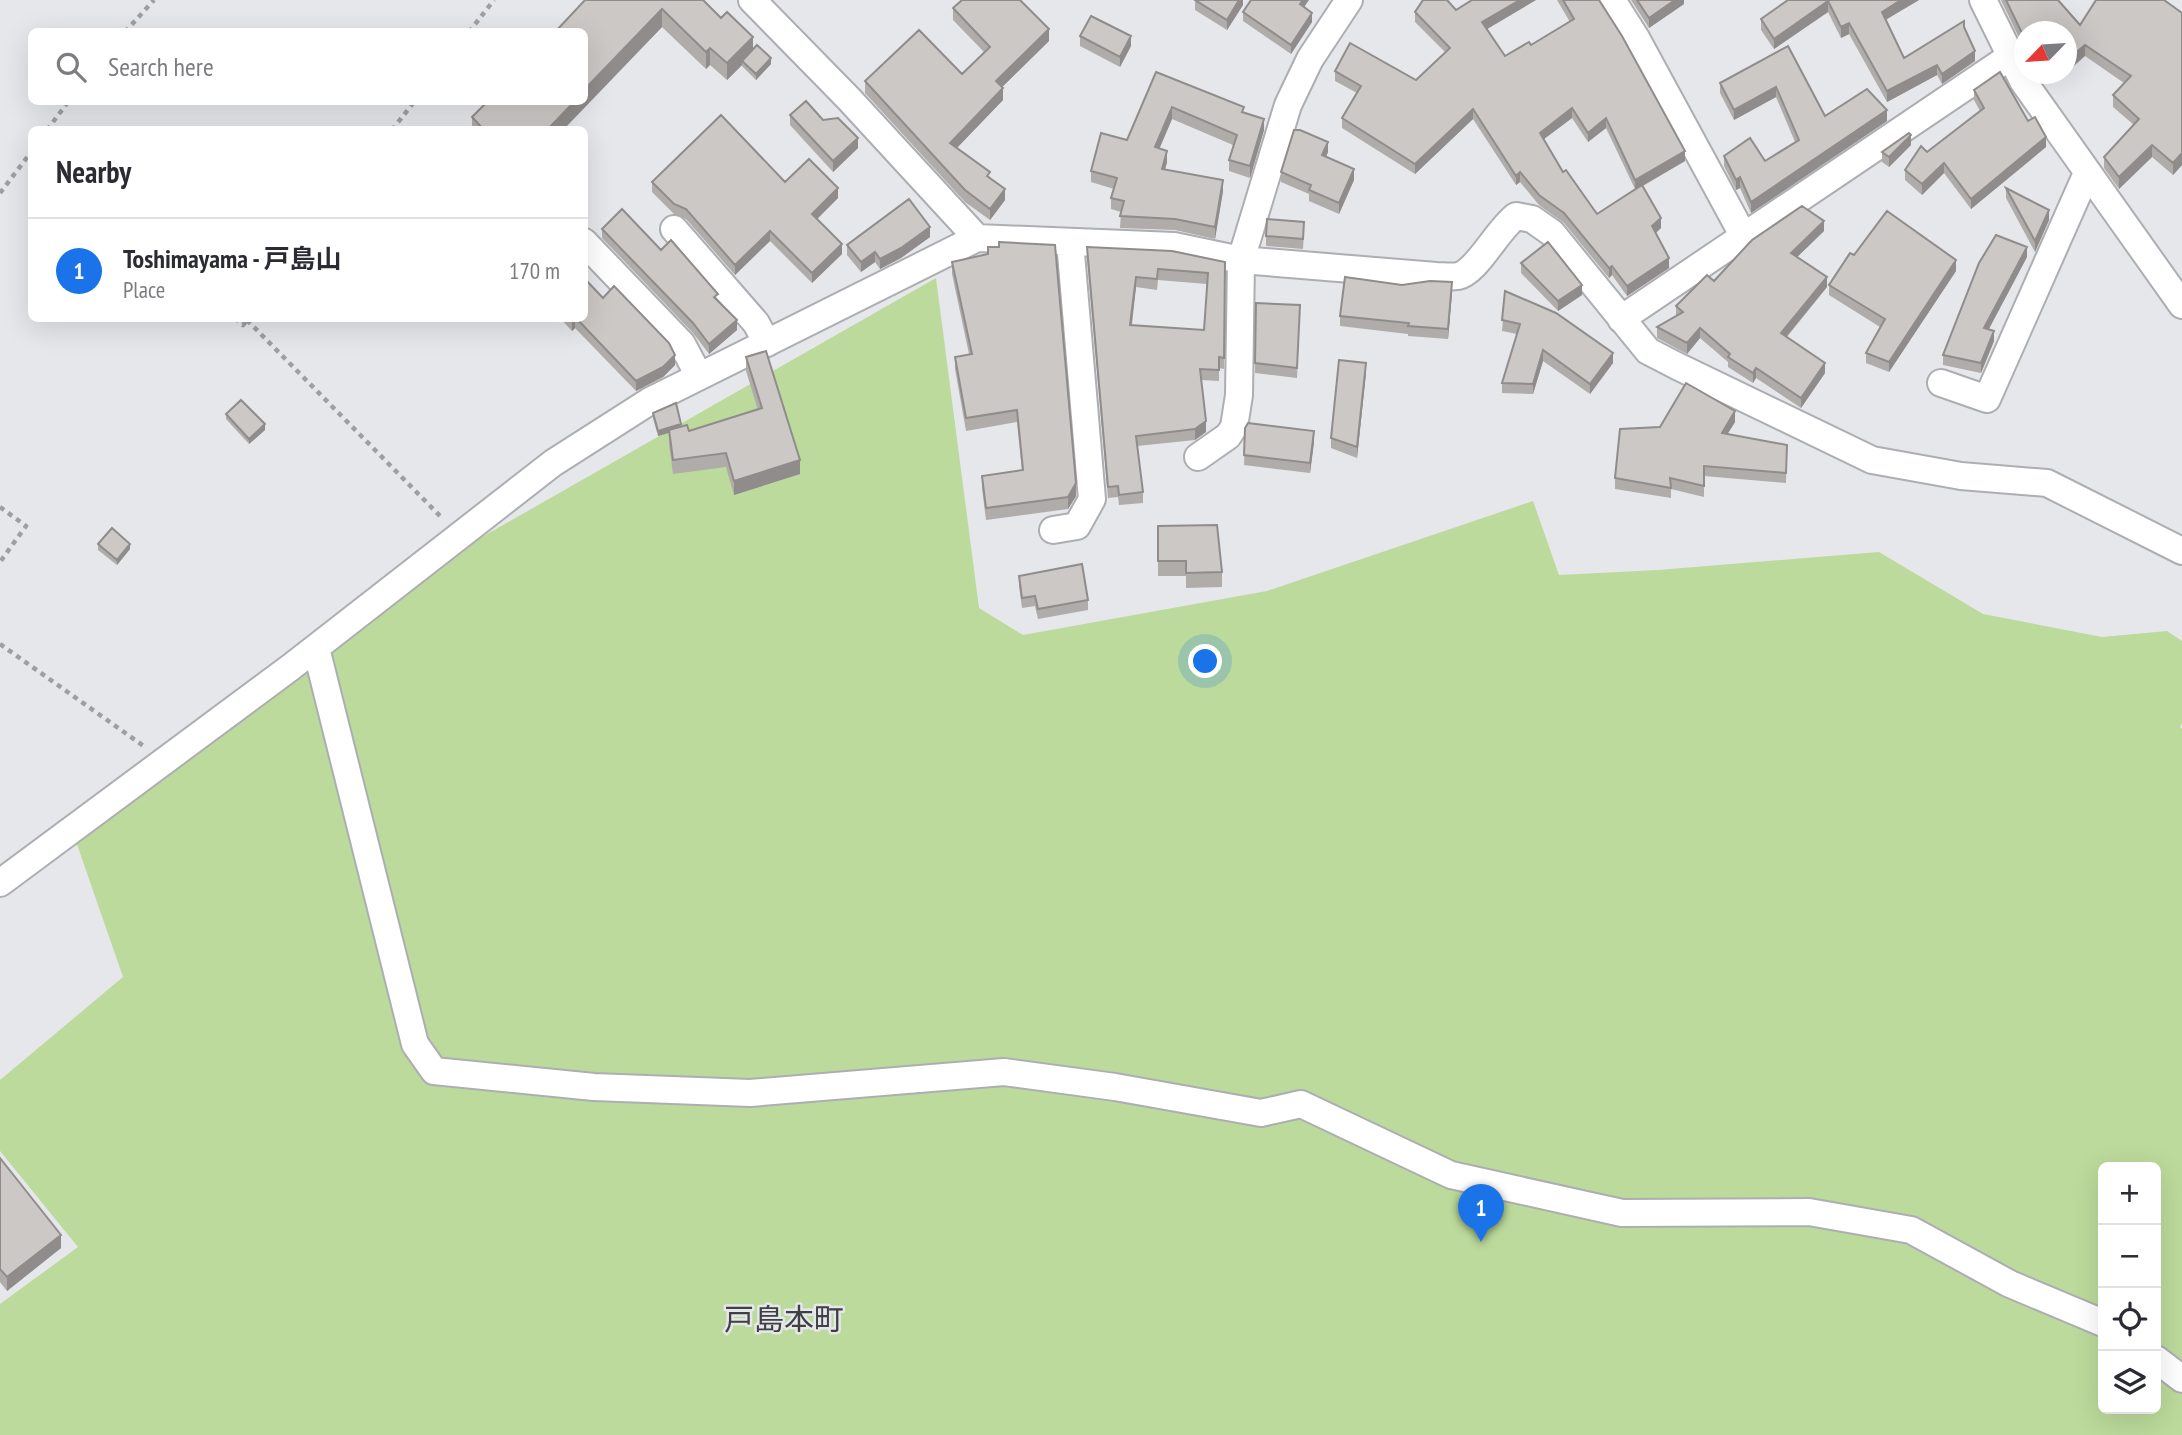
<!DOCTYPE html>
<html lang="en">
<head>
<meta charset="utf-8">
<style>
	body { margin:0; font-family:"PT Sans Narrow","Noto Sans JP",sans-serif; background:#f2f2f3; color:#2b2b33 }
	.controls { position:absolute; right:21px; bottom:21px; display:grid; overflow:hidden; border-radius:10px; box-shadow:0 7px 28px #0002 }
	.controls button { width:63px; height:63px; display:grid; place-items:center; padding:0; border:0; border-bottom:2px solid #e1e1e2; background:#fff; color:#2b2b33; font:35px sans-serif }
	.compass { position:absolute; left:2014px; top:21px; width:63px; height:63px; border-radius:50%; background:#fff; box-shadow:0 7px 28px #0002; rotate:245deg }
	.you { position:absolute; left:1206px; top:662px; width:24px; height:24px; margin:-18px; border:5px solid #fff; border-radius:50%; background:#1a73e8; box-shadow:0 0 0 10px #1a73e833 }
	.badge { display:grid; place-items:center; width:46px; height:46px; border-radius:50%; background:#1a73e8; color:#fff; font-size:23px; font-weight:700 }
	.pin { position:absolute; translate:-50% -58px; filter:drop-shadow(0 2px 4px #0008) }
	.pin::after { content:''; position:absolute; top:37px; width:24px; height:21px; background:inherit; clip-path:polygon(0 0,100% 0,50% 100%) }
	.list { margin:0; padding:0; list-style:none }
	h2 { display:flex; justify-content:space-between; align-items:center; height:91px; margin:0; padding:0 28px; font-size:30px }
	h2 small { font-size:23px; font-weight:400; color:#7c7c81 }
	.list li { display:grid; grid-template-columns:46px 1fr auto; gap:21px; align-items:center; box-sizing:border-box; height:105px; padding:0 28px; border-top:2px solid #e1e1e2 }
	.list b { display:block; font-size:26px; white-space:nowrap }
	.list p { margin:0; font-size:23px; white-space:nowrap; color:#7c7c81 }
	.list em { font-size:23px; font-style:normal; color:#7c7c81 }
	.icon { flex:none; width:38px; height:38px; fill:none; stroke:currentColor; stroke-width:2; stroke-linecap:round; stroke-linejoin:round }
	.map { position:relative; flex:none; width:2182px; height:1435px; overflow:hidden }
	.search { position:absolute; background:#fff; box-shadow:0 7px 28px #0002; left:28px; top:28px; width:560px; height:77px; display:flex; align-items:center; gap:18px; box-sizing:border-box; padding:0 24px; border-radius:10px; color:#7c7c81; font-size:26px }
	.panel { position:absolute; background:#fff; box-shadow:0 7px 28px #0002; left:28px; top:126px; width:560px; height:196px; border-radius:10px }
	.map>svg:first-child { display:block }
</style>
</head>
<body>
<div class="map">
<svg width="2182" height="1435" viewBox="0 0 2182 1435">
	<rect width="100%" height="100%" fill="#e6e7eb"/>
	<path fill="#bcda9b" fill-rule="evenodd" d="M936,278L979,608L1023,635L1267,591L1533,501L1559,575L1658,570L1879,552L1983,614L2102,637L2167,631L2182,641V723L2180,727L2182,729V1435H0V1304L78,1247L0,1151V1080L123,977L72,830L384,593ZM2103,1167H2156V1409H2103Z"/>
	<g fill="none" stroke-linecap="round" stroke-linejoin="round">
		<defs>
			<path id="minor" d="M752,0L849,99L977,238
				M1612,0L1636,38L1743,235
				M1983,0L2023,81L2182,305
				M674,229L756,323L767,343
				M584,242L682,344L699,376
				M1621,319L2011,56
				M1941,383L1987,399L2087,173
				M1198,457L1228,436L1234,427L1239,395L1241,260L1288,105L1310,59L1349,0
				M1053,530L1077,526L1092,499L1070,242
				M316,648L415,1044L434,1071L594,1087L750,1093L1004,1072L1115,1087L1261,1113L1301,1104L1451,1175L1622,1213L1809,1212L1911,1230L2010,1284L2103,1323
				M0,883L291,667L553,463L650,401L977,238L1174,246L1241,260L1436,276C1443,276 1451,277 1458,276C1477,272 1497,230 1516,216L1532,219L1552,233L1648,351L1677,366L1872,460L1961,476L2047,483L2182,551
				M2156,1359L2182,1379"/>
		</defs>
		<use href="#minor" stroke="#adaeb2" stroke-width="30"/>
		<path stroke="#9e9fa2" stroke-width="4.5" stroke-dasharray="5 5" stroke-linecap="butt" d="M125,32L154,0
			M469,32L494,0
			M47,130L68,102
			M392,130L414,102
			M0,193L32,151
			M235,318L243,325L247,320
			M247,320L442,518
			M0,507L26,526L0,562
			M0,644L145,747"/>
		<use href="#minor" stroke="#fff" stroke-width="26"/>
	</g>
	<path fill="#afacaa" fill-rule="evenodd" d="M703,0L753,50L771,64L756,80L742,66V65L727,80L710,65L706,69L662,27L563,130H472V117L555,32Z
		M1195,0H1243V5L1227,30L1195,10Z
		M1536,0L1487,29L1505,56L1531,45L1570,22L1557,0H1599L1685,161L1643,186L1661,228L1656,233L1669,268L1627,296L1612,275L1609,278L1564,223L1539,205L1520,182L1516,185L1473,119L1415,174L1342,128V118L1357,93L1335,81V71L1416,80L1445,52L1415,22V12L1456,10ZM1572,118L1588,142L1606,128L1635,189L1597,214L1563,172L1544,139Z
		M1631,0H1684V4L1649,28Z
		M1788,0H1919L1885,20L1904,58L1964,27L1975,61L1942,84L1937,75L1887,102L1849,34L1841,38L1828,12L1774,49L1761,30V19Z
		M2001,0H2058L2080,25L2182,13V165L2173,175L2152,157L2119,189L2104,168V157L2134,125L2113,107V95L2124,83L2085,56L2025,32V46L2021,42Z
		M1304,7L1312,22L1291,54L1243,21V12Z
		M953,8L1049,41L1002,87L1003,100L957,148L990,177L1005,200L990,220L965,202L865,93V81L962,74L984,52L953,20Z
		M1080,36L1131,46L1120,67L1080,46Z
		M1788,46L1825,116L1887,121L1751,213L1740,188L1736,190L1724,166V156L1765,161L1795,142L1776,97L1734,120L1720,93V83Z
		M1156,72L1264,130L1250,178L1229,171V160L1233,145L1172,119L1159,149L1167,162L1165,170L1223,191L1215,239L1175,230L1120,228L1121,212L1111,209V198L1114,189L1091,182V171L1127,140Z
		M2048,74H2065L2055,82Z
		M1974,90L2028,121L2046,147L1971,209L1944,173L1922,195L1905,180V170L1980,111L1974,100Z
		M790,115L823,120L858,148L833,172L790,125Z
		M1911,145L1889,167L1882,162V152Z
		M1328,152L1326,157L1354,180L1339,214L1309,201V194L1281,182V172Z
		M652,182H785L838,198L817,219L842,254L812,283L770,241L735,275L686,219L674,214L652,192Z
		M2006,188L2049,220L2035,252L2006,198Z
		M602,229L661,250L718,301L737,330L709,354L693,333L602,238Z
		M1824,231L1797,257L1827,287L1787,337L1825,373L1801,408L1756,378L1753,383L1728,367V362L1700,338L1687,354L1657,338V327L1676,316V306Z
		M1304,232L1303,249L1266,246V236Z
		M930,237L901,258L880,269L875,262L861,272L847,255V245Z
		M1087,247L1225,262L1224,369L1219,368V381L1201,380L1206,432L1195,440L1137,446L1143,492V503L1119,505L1118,497L1108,498L1087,258ZM1158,280L1207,284L1204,330L1132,325L1136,287L1157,290Z
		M1854,255L1956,271L1889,372L1866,363V353L1880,327L1829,295V285Z
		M2027,257L1989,329L1994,341L1981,373L1943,365V355Z
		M952,262L1076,496L1068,509L986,520L982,488V476L1022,471L1017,422L966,431L955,369V357L969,354L952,274Z
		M1521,263L1582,295L1558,311L1521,273Z
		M1505,291L1613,363L1590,394L1543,361L1533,394L1502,393V383L1517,334L1502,331Z
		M1452,292L1448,339L1408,336V334L1340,326V316Z
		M603,298L675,365L663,377L636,391L575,328L572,331L560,318H584Z
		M1256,303L1300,305L1297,378L1255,373Z
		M746,357L800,474L734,495L726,467L673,474L669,444V433L658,436L653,418V413L689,431L758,410L746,371Z
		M1366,373L1357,458L1331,448V438Z
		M226,414L265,430L249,444L226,419Z
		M1735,422L1727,434L1787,445L1786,483L1704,476V497L1671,489V498L1615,489V478L1660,427Z
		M1245,428L1314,442L1310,473L1244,465Z
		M1158,526L1222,572V587L1186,588V576H1158Z
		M98,544L130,549L117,565L98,550Z
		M1019,576L1088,600V610L1038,619L1035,606L1022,608L1019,586Z
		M0,1158L61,1248L7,1291L0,1282Z"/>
	<path fill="#8f8c8b" d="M1239,0H1243V5L1227,30V20Z
		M1303,0H1309L1300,13V4Z
		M1520,0H1536L1482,32V22Z
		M1675,0H1684V4L1649,28V18Z
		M1901,0H1919L1882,22V12Z
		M1828,1V12L1774,49V39Z
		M662,9V27L563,130H547L574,102H584V90Z
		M1312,13V22L1291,54V45Z
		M1849,23V34L1841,38V27Z
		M1049,29V41L996,93V81Z
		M1131,36V46L1120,67V57Z
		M753,37V54L742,61V65L727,80V63Z
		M2085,45V56L2067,72V60Z
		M710,48V65L706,69V52Z
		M1975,51V61L1942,84V74Z
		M771,58V64L756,80V74Z
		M1937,65V75L1887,102V91Z
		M2055,74H2065L2055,82Z
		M1776,87V97L1734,120V110Z
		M1003,88V100L950,155V143Z
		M1172,107V119L1155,159V147Z
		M1572,108V118L1540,142V133Z
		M1473,109V119L1415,174V164Z
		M1887,110V121L1751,213V202Z
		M1606,118V128L1588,142V133Z
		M1264,119V130L1250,178V166Z
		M1911,135V145L1889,167V157Z
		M2046,137V147L1971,209V199Z
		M858,138V148L833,172V161Z
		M1328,142V152L1322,165V155Z
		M2152,145V157L2119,189V177Z
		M1167,151V162L1162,181V169Z
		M1685,151V161L1635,190V180Z
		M2182,153V165L2173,175V163Z
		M1944,163V173L1922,195V184Z
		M1354,169V180L1339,214V203Z
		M1520,172V182L1516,185V176Z
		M1740,177V188L1736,190V180Z
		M1223,180V191L1215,239V227Z
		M838,188V198L812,224V214Z
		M1005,189V200L990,220V209Z
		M2049,210V220L2035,252V241Z
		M1661,218V228L1652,236V226Z
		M1824,221V231L1791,263V253Z
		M930,227V237L901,258L880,269V259Z
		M770,231V241L735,275V265Z
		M842,244V254L812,283V273Z
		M2027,247V257L1984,338V328Z
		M875,252V262L861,272V262Z
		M1669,258V268L1627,296V286Z
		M1956,260V271L1889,372V362Z
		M1612,266V275L1609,278V268Z
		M1136,277V287L1130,336V325Z
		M1827,277V287L1781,343V333Z
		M1452,282V292L1448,339V329Z
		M1582,285V295L1558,311V301Z
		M575,318V328L572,331V321Z
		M737,320V330L709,354V344Z
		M1700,328V338L1687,354V343Z
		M1994,331V341L1981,373V363Z
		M1543,350V361L1533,394V384Z
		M1613,353V363L1590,394V384Z
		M675,355V365L663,377L636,391V381Z
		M1366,363V373L1357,458V447Z
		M1825,363V373L1801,408V398Z
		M1756,368V378L1753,383V373Z
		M1735,411V422L1722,443V433Z
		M1206,421V432L1195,440V429Z
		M265,424V430L249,444V439Z
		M681,424V429L658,436V431Z
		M1314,431V442L1310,473V463Z
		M800,460V474L734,495V481Z
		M1076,483V496L1068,509V497Z
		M130,544V549L117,565V560Z
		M61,1235V1248L7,1291V1277Z"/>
	<path fill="#ccc8c6" stroke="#8f8c8b" stroke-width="2" fill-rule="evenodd" d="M585,0H703L721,18L727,12L753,37L727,63L710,48L706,52L662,9L584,90V32H555Z
		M962,0H1020L1049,29L996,81L1003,88L950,143L990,172L987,176L1005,189L990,209L965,190L865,81L919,30L962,74L990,47L953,8Z
		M1195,0H1239L1227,20Z
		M1251,0H1303L1300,4L1312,13L1291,45L1243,12Z
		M1423,0H1447L1456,10L1472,0H1520L1482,22L1505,56L1529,42L1531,45L1574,19L1563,0H1599L1622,36L1685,151L1635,180L1606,118L1588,133L1572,108L1540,133L1563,172L1566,170L1597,214L1642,185L1661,218L1652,226L1669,258L1627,286L1612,266L1609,268L1564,213L1539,195L1520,172L1516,176L1473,109L1415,164L1342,118L1361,86L1335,71L1350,43L1416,80L1450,48L1415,12Z
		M1637,0H1675L1649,18Z
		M1788,0H1901L1882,12L1904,58L1964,21V27L1975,51L1942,74L1937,65L1887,91L1849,23L1841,27L1828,1L1774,39L1761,19Z
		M2006,0H2058L2080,25L2096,0H2164L2182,13V153L2173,163L2152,145L2119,177L2104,157L2139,119L2113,95L2131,76L2085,45L2067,60V32H2025V34L2021,31Z
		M1091,16L1131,36L1120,57L1080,36Z
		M757,45L771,58L756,74L742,61Z
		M1788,46L1825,116L1867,89L1887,110L1751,202L1740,177L1736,180L1724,156L1750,138L1765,161L1799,140L1776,87L1734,110L1720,83Z
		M1156,72L1244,107L1242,112L1264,119L1250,166L1229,160L1237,135L1172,107L1155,147L1167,151L1162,169L1223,180L1215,227L1175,219L1120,216L1124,201L1111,198L1117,178L1091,171L1101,133L1127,140Z
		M2000,72L2028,121L2035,117L2046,137L1971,199L1944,163L1922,184L1905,170L1921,146L1927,152L1984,108L1974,90Z
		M806,101L823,120L838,118L858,138L833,161L790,115Z
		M487,102H574L547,130H484L472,117Z
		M721,115L785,182L809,159L838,188L812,214L842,244L812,273L770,231L735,265L686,209L674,204L652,182Z
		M1294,130H1300L1328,142L1322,155L1354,169L1339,203L1309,190L1311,185L1281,172Z
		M1909,133L1911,135L1889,157L1882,152Z
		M2006,188L2049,210L2035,241Z
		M909,199L930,227L901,248L880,259L875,252L861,262L847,245Z
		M1802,206L1824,221L1791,253L1827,277L1781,333L1825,363L1801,398L1756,368L1753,373L1728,357L1730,354L1700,328L1687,343L1657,327L1683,312L1676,306L1707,275L1714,281L1752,240Z
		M622,209L661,250L671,240L718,294L714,297L737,320L709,344L693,323L602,229Z
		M1887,211L1956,260L1889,362L1866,353L1885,319L1829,285L1850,253L1854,255Z
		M1267,219L1304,222L1303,239L1266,236Z
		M1996,235L2027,247L1984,328L1994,331L1981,363L1943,355L1979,263Z
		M999,242L1055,245L1076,483L1068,497L986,508L982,476L1023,470L1017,410L966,418L955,357L972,354L952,262L988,254V247H999Z
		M1548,242L1582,285L1558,301L1521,263Z
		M1087,247L1172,251L1225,262L1224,358L1219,357V370L1200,369L1206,421L1195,429L1136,436L1143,492L1119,495L1118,486L1108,487ZM1158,269L1208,273L1204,330L1130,325L1136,277L1157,279Z
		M1345,277L1402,285L1430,281L1452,282L1448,329L1408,326L1409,323L1340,316Z
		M584,278L603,298L614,286L669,343L675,355L663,367L636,381L576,318H584Z
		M1505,291L1556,313L1613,353L1590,384L1543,350L1533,384L1502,383L1520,324L1502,320Z
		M1256,303L1300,305L1297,368L1255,363Z
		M766,351L800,460L734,481L726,453L673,460L669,430L687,425L689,431L762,408L746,357Z
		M1339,360L1366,363L1357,447L1331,438Z
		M1686,383L1735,411L1722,433L1787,445L1786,473L1704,466V486L1670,478L1671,488L1615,478L1620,429L1660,427Z
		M241,400L265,424L249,439L226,414Z
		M676,403L681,424L658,431L653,413Z
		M1248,423L1314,431L1310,463L1244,455L1245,428Z
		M1217,525L1222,572L1186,573V561H1158V526Z
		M112,528L130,544L117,560L98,544Z
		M1082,564L1088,600L1038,609L1035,596L1022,598L1019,576Z
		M0,1158L61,1235L7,1277L0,1269Z"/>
	<g text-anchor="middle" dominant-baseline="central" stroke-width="5" stroke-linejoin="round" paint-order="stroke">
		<g font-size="30" fill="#3f4043" stroke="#e6e7eb">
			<text x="784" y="1318">戸島本町</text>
		</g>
	</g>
</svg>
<div class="controls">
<button>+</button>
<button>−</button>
<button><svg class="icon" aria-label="locate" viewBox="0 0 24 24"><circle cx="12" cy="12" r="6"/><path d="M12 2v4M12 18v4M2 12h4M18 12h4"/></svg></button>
<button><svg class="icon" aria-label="layers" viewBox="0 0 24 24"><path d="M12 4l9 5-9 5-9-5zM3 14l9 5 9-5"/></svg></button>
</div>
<svg class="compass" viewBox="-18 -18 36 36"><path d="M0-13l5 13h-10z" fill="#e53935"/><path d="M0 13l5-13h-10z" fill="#7c7c81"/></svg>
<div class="you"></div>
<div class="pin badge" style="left:1481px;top:1242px">1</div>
<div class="search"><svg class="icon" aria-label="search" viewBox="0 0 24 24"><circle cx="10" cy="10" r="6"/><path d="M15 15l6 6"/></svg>Search here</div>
<section class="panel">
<h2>Nearby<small></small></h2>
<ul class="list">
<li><span class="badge">1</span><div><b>Toshimayama - 戸島山</b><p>Place</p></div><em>170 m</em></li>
</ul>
</section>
</div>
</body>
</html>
